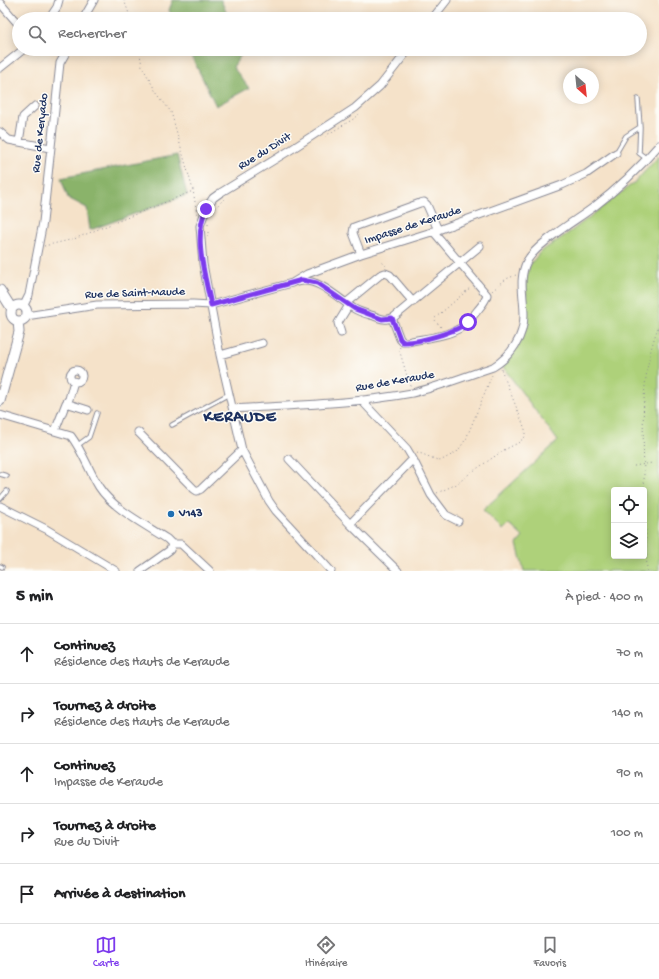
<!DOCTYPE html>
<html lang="fr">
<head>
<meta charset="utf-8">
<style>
	body { margin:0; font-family:"Gochi Hand",sans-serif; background:#f6f6f6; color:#202124 }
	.controls { position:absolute; right:12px; bottom:12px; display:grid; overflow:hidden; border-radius:4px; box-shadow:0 2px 10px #0003 }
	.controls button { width:36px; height:36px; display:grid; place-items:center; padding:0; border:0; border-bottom:1px solid #e0e0e0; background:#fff; color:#202124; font:20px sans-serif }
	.compass { position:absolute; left:563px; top:68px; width:36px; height:36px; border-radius:50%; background:#fff; box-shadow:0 2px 10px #0003; rotate:153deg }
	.stop { position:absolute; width:12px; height:12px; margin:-9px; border:3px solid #7c3aed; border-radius:50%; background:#fff }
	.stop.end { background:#7c3aed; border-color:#fff; box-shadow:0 1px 4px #0008 }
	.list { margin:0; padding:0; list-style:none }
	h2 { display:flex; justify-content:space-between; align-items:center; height:52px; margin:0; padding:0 16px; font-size:17px }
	h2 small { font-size:13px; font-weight:400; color:#757577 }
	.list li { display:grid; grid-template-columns:26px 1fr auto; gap:12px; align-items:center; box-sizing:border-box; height:60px; padding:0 16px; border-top:1px solid #e0e0e0 }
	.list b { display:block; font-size:15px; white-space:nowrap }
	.list p { margin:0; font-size:13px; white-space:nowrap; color:#757577 }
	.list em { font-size:13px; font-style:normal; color:#757577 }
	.icon { flex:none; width:22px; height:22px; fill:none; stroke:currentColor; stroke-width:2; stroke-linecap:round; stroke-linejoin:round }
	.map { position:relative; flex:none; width:659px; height:571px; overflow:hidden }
	.search { position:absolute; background:#fff; box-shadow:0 2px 10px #0003; left:12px; right:12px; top:12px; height:44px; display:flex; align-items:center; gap:10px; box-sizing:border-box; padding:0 14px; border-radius:22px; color:#757577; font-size:15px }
	.sheet { height:352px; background:#fff }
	nav { display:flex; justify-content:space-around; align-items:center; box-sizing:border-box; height:56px; border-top:1px solid #e0e0e0; background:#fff; font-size:11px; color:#757577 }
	nav a { display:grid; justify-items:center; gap:2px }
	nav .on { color:#7c3aed }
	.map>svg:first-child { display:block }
</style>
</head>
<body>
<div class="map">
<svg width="659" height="571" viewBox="0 0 659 571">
	<rect width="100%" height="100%" fill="#fdfcf7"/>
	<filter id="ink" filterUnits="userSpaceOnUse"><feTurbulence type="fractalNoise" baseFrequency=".025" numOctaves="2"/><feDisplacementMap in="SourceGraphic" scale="8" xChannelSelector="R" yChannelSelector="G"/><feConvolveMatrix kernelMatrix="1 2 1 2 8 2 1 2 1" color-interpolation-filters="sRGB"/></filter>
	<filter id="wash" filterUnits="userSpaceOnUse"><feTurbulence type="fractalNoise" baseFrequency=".012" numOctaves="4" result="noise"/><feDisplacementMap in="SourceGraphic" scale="16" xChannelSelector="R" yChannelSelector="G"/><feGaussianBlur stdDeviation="0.9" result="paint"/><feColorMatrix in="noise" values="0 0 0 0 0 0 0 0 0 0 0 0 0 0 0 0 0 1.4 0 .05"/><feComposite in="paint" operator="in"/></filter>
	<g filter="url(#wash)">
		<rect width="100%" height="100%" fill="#f5e2c9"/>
		<path fill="#aed17a" stroke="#64806c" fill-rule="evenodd" d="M659,156V571H524L517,544L523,537L509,524L503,530L483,510L558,441L503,367L520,343L527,322L526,282L529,266L540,252L570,232L635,182ZM614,490H644V556H614Z"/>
		<path fill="#8ab36a" stroke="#527164" d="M173,0H221L229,19H173L169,10Z
			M188,49H242L243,52L233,67L249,88L216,106Z
			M177,155L187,195L90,230L87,208L68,198L61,178Z"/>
	</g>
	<g filter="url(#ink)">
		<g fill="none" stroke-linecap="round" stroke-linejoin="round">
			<defs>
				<path id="service" d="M640,127L639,153L647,159
					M616,153L626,136L640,127L638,99
					M172,425L229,394
					M78,445L89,437L97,413
					M0,474L7,476
					M0,499L7,491
					M0,566L2,567"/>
				<path id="minor" d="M0,3L19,25
					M49,19L57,7L59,0
					M83,19L94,0
					M432,19L447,0
					M0,68L24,49
					M0,132L9,140L50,148
					M19,142L23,117L35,106
					M361,254L353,233L354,227L420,203L424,202L427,205L438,230
					M298,282C316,276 338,298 353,308C359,312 367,314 374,316C381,319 387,321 394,317L480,246
					M346,303L380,275L385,273L390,275L413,302
					M23,307L29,295L43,222L60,63L68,49
					M26,316L97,305L193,304L211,305L292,283L307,274L361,254L438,230L562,185L586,174L616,153
					M392,318L400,339L403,342H407C425,338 446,337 462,327C468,323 473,316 477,311C481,306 486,301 487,295L433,231
					M341,333L338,323L349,305
					M220,355L262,343
					M70 376a6 6 0 1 1 12 0a6 6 0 1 1-12 0Z
					M361,400L407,449L413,459L431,495L446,515L458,521
					M66,403L88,410
					M233,409C292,405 353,404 412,393C439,387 466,376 493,367C511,356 524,337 524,315C524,296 518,279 527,261C538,242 577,220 595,206C619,188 640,167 659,145
					M0,415L71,436C83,452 89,471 99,487C113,509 146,525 167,539L172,544H181L210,571
					M55,431L66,403L69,399L74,381
					M138,432L194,489L197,491L201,489L242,450
					M289,459L350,524L398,571
					M0,506L46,529L116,571
					M350,524L413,459
					M140,571L170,550L172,544
					M331,571L276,511L269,501L242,450L220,355L203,264L200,226L206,209L213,198L220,193L292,149L355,108L380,86L409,49"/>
				<path id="tertiary" d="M0,290L12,309
					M11 313a8 8 0 1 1 16 0a8 8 0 1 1-16 0Z
					M0,401L19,332L18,321"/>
			</defs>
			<use href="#service" stroke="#888894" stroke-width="5.5"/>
			<use href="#minor" stroke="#888894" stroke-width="9"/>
			<use href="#tertiary" stroke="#888894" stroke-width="11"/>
			<path stroke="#888894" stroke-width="1" stroke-dasharray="1 3" stroke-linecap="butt" d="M124,0L131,19
				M48,49L56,57
				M139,49L142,66L156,92L171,112L193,190L197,214
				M325,136L355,118L359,114
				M215,208L224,199
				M208,224V237
				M44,246L74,239L193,191
				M377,257L386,266
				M492,291L506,279L516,275
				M441,327L434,319L471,287
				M400,347L399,349L410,386
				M417,452L440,461L457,452L466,439L492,375
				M634,466L652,463
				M437,493L457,484L469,474L504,450L518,443L525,437V429L501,369
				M647,571C646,539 645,508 644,476C643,425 640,373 659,325"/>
			<use href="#service" stroke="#fff" stroke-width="3.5"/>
			<use href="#minor" stroke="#fff" stroke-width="7"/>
			<use href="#tertiary" stroke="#fff" stroke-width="9"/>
		</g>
	</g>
	<g fill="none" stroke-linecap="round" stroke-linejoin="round" filter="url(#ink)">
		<path stroke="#7c3aed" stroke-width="5" d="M206,209C193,238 205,275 211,305L302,280L317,283L355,309L382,319L392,318L400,339L403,342C417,343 457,332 468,322"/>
	</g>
	<circle fill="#1f6fb2" stroke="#fdfcf7" stroke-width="1.5" cx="171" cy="514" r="4"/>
	<g text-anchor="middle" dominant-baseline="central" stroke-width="3" stroke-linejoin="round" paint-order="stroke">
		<g font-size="12" fill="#1b2f5e" stroke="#fdfcf7">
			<text transform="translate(41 133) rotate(-84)">Rue de Keryado</text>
			<text transform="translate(265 152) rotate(-32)">Rue du Divit</text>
			<text transform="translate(413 226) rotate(-18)">Impasse de Keraude</text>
			<text transform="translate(135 294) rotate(-2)">Rue de Saint-Maude</text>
			<text transform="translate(395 382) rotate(-10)">Rue de Keraude</text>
		</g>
		<g font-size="12" font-weight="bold" fill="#1b2f5e" stroke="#fdfcf7" text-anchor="start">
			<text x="179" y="514">V143</text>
		</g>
		<g font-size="16" font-weight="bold" letter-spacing="1" fill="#1b2f5e" stroke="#fdfcf7">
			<text x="240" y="418">KERAUDE</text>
		</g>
	</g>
</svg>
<div class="controls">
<button><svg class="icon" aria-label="locate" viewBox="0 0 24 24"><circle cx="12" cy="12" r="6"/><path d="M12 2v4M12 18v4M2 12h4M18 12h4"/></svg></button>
<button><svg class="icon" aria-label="layers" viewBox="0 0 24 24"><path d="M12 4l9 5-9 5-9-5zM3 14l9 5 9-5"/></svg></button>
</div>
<svg class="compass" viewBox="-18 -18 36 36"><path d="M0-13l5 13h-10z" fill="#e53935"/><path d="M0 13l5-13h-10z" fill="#757577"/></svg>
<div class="stop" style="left:468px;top:322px"></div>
<div class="stop end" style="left:206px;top:209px"></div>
<div class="search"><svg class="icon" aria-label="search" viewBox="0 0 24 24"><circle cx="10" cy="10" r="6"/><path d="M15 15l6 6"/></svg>Rechercher</div>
</div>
<section class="sheet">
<h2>5 min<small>À pied · 400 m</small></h2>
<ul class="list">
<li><svg class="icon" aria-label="ahead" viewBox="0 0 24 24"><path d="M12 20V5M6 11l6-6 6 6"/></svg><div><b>Continuez</b><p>Résidence des Hauts de Keraude</p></div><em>70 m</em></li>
<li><svg class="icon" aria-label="right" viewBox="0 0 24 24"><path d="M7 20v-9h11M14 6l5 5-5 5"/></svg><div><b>Tournez à droite</b><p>Résidence des Hauts de Keraude</p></div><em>140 m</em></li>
<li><svg class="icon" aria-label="ahead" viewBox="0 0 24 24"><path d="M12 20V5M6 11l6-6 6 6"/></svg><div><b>Continuez</b><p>Impasse de Keraude</p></div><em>90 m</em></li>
<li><svg class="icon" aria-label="right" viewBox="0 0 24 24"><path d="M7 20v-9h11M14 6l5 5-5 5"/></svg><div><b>Tournez à droite</b><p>Rue du Divit</p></div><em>100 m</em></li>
<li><svg class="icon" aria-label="arrive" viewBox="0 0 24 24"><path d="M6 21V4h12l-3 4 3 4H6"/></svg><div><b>Arrivée à destination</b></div></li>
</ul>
</section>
<nav>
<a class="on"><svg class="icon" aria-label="map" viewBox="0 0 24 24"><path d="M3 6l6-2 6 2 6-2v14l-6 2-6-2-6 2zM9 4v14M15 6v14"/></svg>Carte</a>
<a><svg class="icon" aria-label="directions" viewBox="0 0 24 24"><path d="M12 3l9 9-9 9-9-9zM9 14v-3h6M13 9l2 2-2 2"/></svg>Itinéraire</a>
<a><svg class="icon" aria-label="saved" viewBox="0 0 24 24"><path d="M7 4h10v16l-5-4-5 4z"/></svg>Favoris</a>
</nav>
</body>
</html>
